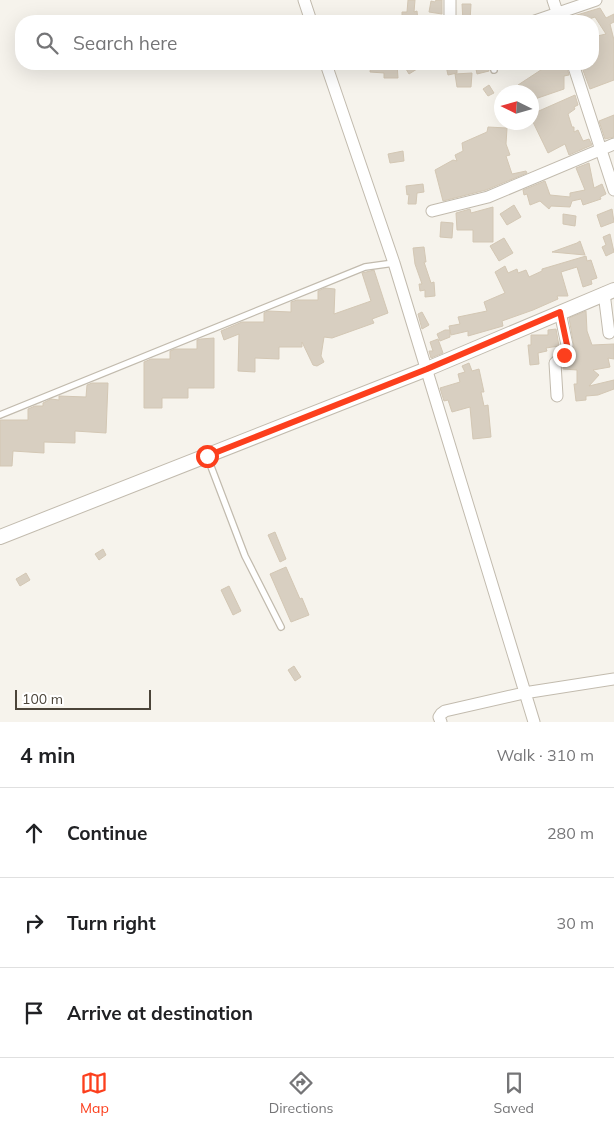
<!DOCTYPE html>
<html lang="en">
<head>
<meta charset="utf-8">
<style>
	body { margin:0; font-family:Mulish,sans-serif; background:#f6f6f6; color:#202124 }
	.compass { position:absolute; left:494px; top:85px; width:45px; height:45px; border-radius:50%; background:#fff; box-shadow:0 5px 20px #0002; rotate:275deg }
	.scale { position:absolute; left:15px; bottom:12px; width:136px; box-sizing:border-box; padding-left:5px; border:2px solid #4b4439; border-top:0; font-size:14px; line-height:18px; white-space:nowrap; color:#4b4439; -webkit-text-stroke:4px #fff; paint-order:stroke }
	.stop { position:absolute; width:15px; height:15px; margin:-11px; border:4px solid #fc3f1d; border-radius:50%; background:#fff }
	.stop.end { background:#fc3f1d; border-color:#fff; box-shadow:0 1px 5px #0008 }
	.list { margin:0; padding:0; list-style:none }
	h2 { display:flex; justify-content:space-between; align-items:center; height:65px; margin:0; padding:0 20px; font-size:21px }
	h2 small { font-size:16px; font-weight:400; color:#757577 }
	.list li { display:grid; grid-template-columns:32px 1fr auto; gap:15px; align-items:center; box-sizing:border-box; height:90px; padding:0 20px; border-top:1px solid #e0e0e0 }
	.list b { display:block; font-size:19px; white-space:nowrap }
	.list em { font-size:16px; font-style:normal; color:#757577 }
	.icon { flex:none; width:28px; height:28px; fill:none; stroke:currentColor; stroke-width:2; stroke-linecap:round; stroke-linejoin:round }
	.map { position:relative; flex:none; width:614px; height:722px; overflow:hidden }
	.search { position:absolute; background:#fff; box-shadow:0 5px 20px #0002; left:15px; right:15px; top:15px; height:55px; display:flex; align-items:center; gap:12px; box-sizing:border-box; padding:0 18px; border-radius:20px; color:#757577; font-size:19px }
	.sheet { height:335px; background:#fff }
	nav { display:flex; justify-content:space-around; align-items:center; box-sizing:border-box; height:70px; border-top:1px solid #e0e0e0; background:#fff; font-size:14px; color:#757577 }
	nav a { display:grid; justify-items:center; gap:2px }
	nav .on { color:#fc3f1d }
	.map>svg:first-child { display:block }
</style>
</head>
<body>
<div class="map">
<svg width="614" height="722" viewBox="0 0 614 722">
	<rect width="100%" height="100%" fill="#f6f3ec"/>
	<path fill="#d8cfc1" stroke="#d3c7b4" d="M408,0H415L414,12L417,11L418,21H406V19L402,18V12H407Z
		M436,0H442V14L429,12L431,1L435,2Z
		M462,4H471L470,21H463Z
		M600,8L606,18L614,14V22L610,24L614,40V80L590,89L581,65L593,64V37L606,34L595,17L584,21H568L567,18Z
		M371,64H397L398,78H384V73L370,72Z
		M403,64H425L409,74Z
		M475,64H488L489,71L477,74Z
		M550,64H566L569,75L564,76V89L532,100V92H523L518,85Z
		M446,66H457V73L448,75Z
		M472,73L471,87H457L455,74Z
		M489,85L494,93L488,96L483,89Z
		M575,95L578,105L574,107L575,109L568,114L572,127H574V132L578,130L583,141L589,139L592,145L569,155L565,144L548,153L532,120V114Z
		M614,115V137L605,139L599,121Z
		M488,127L507,128L506,144L510,155L506,156L512,174L526,171L527,173L486,190L443,201L435,170L453,160L457,161L455,155L463,151L462,143L487,132Z
		M403,151L404,161L390,163L388,154Z
		M589,163L594,188L602,184L606,194L600,197L601,199L583,205L581,199L572,201L570,207L551,206L549,209L540,201L530,205L527,194L524,195L523,190L545,181L550,195L570,197V193L585,190L576,168Z
		M423,184L424,192L417,193L416,204H408L409,194L407,195L406,186Z
		M514,205L521,217L507,225L500,214Z
		M493,207V242H473V230H457L456,213L470,209L471,213Z
		M612,209L614,222L601,227L597,215Z
		M563,214L576,216L575,226L563,224Z
		M441,222L453,223L452,238L440,237Z
		M610,234L614,252L606,256L602,247L606,245L603,237Z
		M504,238L513,253L499,261L490,246Z
		M580,241L585,255L552,252L577,243Z
		M424,247L426,262H424L431,283L434,282L435,296L425,297V290L420,291L419,284H422L415,264L413,248Z
		M586,256L587,261L591,260L597,278L591,280L592,284L583,287L577,267L561,272L568,296H557L558,299L533,310L502,321L503,326L468,336V331L451,335L449,326L460,324L458,317L487,311L484,302L505,293L495,272L505,266L508,273L517,269L518,273L526,270L529,277L542,271V269Z
		M374,270L388,313L372,319L374,323L332,338L324,337L321,356L324,362L317,366L313,365L302,342V347H279V359L255,358V372L238,371L239,334L224,340L221,331L242,322H264V313L268,311L291,312V302L297,300H318V291L325,288L335,289L334,314L371,301L362,273Z
		M586,311L587,331L592,345L614,344V359L608,358L610,367L593,370L599,375L589,386L614,380V389L598,395L586,396V400L576,401L574,384H577V370L563,369V366L571,358L574,346L569,318Z
		M422,312L429,325L422,329L418,314Z
		M556,329L559,346L546,348L547,351L538,353L539,364L530,365L528,345H531V335H548V330Z
		M445,330H450V337L440,341L437,334Z
		M214,338V388H188V398H162V408H144V362L151,359H170V351L175,349H197V340L201,339Z
		M438,339L443,353L431,358L429,351H433L430,342Z
		M469,363L472,371L479,369L484,392H481L484,406L488,405L491,437L473,439L470,407L452,412L448,400L444,401L440,388L460,382L458,374L465,372L462,366Z
		M92,383H108L106,433L75,431V443L44,442V453L13,451L12,466H0V420H28V409L35,406H43V403L51,399L59,400V396L86,397L87,385Z
		M275,532L286,559L280,562L268,535Z
		M103,549L106,555L99,560L95,554Z
		M286,567L300,599L302,598L309,615L291,622L270,574Z
		M26,573L30,580L20,586L16,579Z
		M229,586L241,611L233,615L221,590Z
		M294,666L301,677L295,681L288,670Z"/>
	<g fill="none" stroke-linecap="round" stroke-linejoin="round">
		<defs>
			<path id="service" d="M493,64L494,70
				M0,415L365,267L394,263
				M207,456L245,556L281,627"/>
			<path id="minor" d="M304,0L311,21
				M450,0V21
				M553,0L560,21
				M535,21L596,0
				M326,64L394,263L534,722
				M573,64L614,190
				M432,211L488,197L614,144
				M604,293L609,333
				M557,396L555,363L566,353L567,345L560,312
				M441,722L439,717L441,714L445,711L524,693L614,679"/>
			<path id="tertiary" d="M0,537L427,369L614,290"/>
		</defs>
		<use href="#service" stroke="#c2bbae" stroke-width="8"/>
		<use href="#minor" stroke="#c2bbae" stroke-width="13"/>
		<use href="#tertiary" stroke="#c2bbae" stroke-width="16"/>
		<use href="#service" stroke="#fff" stroke-width="5.5"/>
		<use href="#minor" stroke="#fff" stroke-width="11"/>
		<use href="#tertiary" stroke="#fff" stroke-width="14"/>
	</g>
	<g fill="none" stroke-linecap="round" stroke-linejoin="round">
		<path stroke="#fc3f1d" stroke-width="6" d="M207,456L427,369L560,312L567,345L564,355"/>
	</g>
</svg>
<svg class="compass" viewBox="-18 -18 36 36"><path d="M0-13l5 13h-10z" fill="#e53935"/><path d="M0 13l5-13h-10z" fill="#757577"/></svg>
<div class="scale">100 m</div>
<div class="stop" style="left:207px;top:456px"></div>
<div class="stop end" style="left:564px;top:355px"></div>
<div class="search"><svg class="icon" aria-label="search" viewBox="0 0 24 24"><circle cx="10" cy="10" r="6"/><path d="M15 15l6 6"/></svg>Search here</div>
</div>
<section class="sheet">
<h2>4 min<small>Walk · 310 m</small></h2>
<ul class="list">
<li><svg class="icon" aria-label="ahead" viewBox="0 0 24 24"><path d="M12 20V5M6 11l6-6 6 6"/></svg><div><b>Continue</b></div><em>280 m</em></li>
<li><svg class="icon" aria-label="right" viewBox="0 0 24 24"><path d="M7 20v-9h11M14 6l5 5-5 5"/></svg><div><b>Turn right</b></div><em>30 m</em></li>
<li><svg class="icon" aria-label="arrive" viewBox="0 0 24 24"><path d="M6 21V4h12l-3 4 3 4H6"/></svg><div><b>Arrive at destination</b></div></li>
</ul>
</section>
<nav>
<a class="on"><svg class="icon" aria-label="map" viewBox="0 0 24 24"><path d="M3 6l6-2 6 2 6-2v14l-6 2-6-2-6 2zM9 4v14M15 6v14"/></svg>Map</a>
<a><svg class="icon" aria-label="directions" viewBox="0 0 24 24"><path d="M12 3l9 9-9 9-9-9zM9 14v-3h6M13 9l2 2-2 2"/></svg>Directions</a>
<a><svg class="icon" aria-label="saved" viewBox="0 0 24 24"><path d="M7 4h10v16l-5-4-5 4z"/></svg>Saved</a>
</nav>
</body>
</html>
